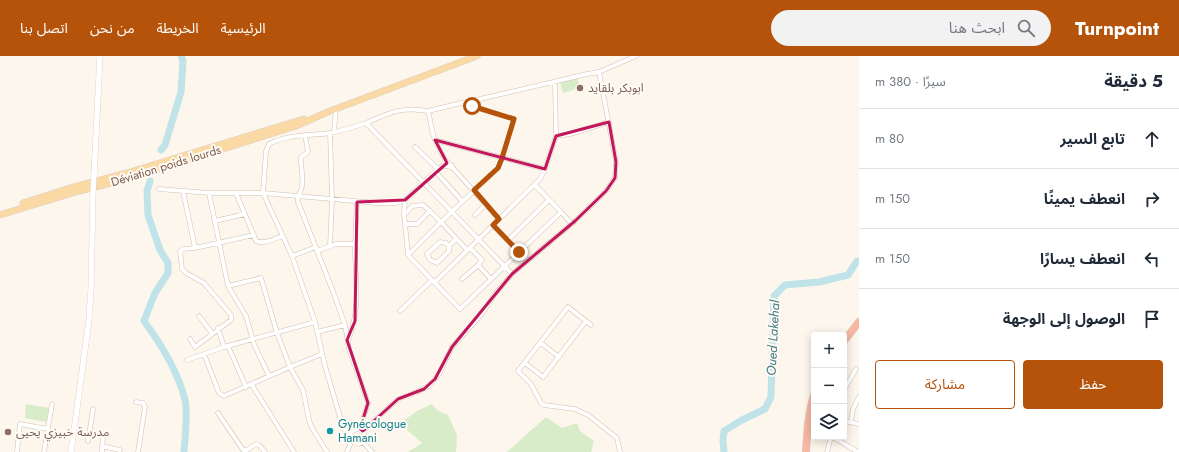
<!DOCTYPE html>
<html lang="ar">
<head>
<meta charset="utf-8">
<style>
	body { margin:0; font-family:Jost,"Noto Sans Arabic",sans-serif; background:#f2f2f3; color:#1f2937; direction:rtl }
	.controls { position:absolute; right:12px; bottom:12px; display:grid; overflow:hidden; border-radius:4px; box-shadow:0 2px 10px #0003 }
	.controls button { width:36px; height:36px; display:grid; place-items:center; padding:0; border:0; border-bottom:1px solid #e0e1e3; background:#fff; color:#1f2937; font:20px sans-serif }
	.stop { position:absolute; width:12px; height:12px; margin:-9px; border:3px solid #b45309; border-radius:50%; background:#fff }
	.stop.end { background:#b45309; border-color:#fff; box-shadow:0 1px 4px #0008 }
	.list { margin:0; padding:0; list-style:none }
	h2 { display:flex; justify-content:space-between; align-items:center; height:52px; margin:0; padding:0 16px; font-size:17px }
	h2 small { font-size:13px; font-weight:400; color:#747a83 }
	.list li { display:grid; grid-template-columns:26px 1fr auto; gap:12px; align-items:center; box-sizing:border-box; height:60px; padding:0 16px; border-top:1px solid #e0e1e3 }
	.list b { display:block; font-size:15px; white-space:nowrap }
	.list em { font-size:13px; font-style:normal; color:#747a83 }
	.actions { display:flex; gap:8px; padding:12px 16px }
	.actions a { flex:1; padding:9px 0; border:1px solid #b45309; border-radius:4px; text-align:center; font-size:14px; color:#b45309 }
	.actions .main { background:#b45309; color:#fff }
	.icon { flex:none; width:22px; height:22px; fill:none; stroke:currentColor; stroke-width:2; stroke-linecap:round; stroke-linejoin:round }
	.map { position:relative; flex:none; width:859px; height:396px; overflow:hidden; direction:ltr }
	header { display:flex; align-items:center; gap:24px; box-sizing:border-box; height:56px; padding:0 20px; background:#b45309; color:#fff }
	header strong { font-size:19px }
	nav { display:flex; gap:22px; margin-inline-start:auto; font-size:14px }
	.search { width:280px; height:36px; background:#f2f2f3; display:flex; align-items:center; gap:10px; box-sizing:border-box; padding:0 14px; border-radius:22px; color:#747a83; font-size:15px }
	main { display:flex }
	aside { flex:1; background:#fff }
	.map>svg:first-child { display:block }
</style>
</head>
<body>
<header>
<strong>Turnpoint</strong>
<div class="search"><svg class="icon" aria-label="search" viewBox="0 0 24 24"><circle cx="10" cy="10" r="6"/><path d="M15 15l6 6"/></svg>ابحث هنا</div>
<nav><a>الرئيسية</a><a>الخريطة</a><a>من نحن</a><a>اتصل بنا</a></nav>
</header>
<main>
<aside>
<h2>5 دقيقة<small>سيرًا · 380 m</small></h2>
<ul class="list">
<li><svg class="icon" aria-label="ahead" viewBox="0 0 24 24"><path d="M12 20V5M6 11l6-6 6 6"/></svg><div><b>تابع السير</b></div><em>80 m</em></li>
<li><svg class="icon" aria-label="right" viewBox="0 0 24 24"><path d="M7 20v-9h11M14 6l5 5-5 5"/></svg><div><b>انعطف يمينًا</b></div><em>150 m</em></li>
<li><svg class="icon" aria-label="left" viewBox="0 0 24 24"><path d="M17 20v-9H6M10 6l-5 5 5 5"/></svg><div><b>انعطف يسارًا</b></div><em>150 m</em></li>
<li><svg class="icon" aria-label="arrive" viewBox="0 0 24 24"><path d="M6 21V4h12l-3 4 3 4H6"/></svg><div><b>الوصول إلى الوجهة</b></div></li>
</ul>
<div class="actions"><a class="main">حفظ</a><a>مشاركة</a></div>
</aside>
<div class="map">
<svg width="859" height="396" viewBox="0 0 859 396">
	<rect width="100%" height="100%" fill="#fdf6ec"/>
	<path fill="#d8ecc9" d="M577,21L580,32L563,37L560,26Z
		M26,348L49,352L46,366L25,362Z
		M432,348L437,354L448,359L457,379L456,396H408L422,387L404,371L403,365L417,355Z
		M546,361L562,372L577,367L580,375L594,385L591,396H507Z"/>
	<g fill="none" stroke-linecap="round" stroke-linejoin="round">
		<path stroke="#bfe3e8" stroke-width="7" d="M161,94L165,89L181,36L183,5L181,0
			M150,125L147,135L148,159L160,194L168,207V217L155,237L144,265C161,288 178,315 185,344C188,355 185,383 184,396
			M724,396L723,385L724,375L742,364L765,353L771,341L774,240L785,229L819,226L848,219L857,205H859"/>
		<defs>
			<path id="street" d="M463,47L587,18L599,16
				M428,55L461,47L514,63L502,102L498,112L441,166L430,155
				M366,67C389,57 402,50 428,55C431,65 431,74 435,84L545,113L540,123L435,226
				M334,76L336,53
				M305,79L308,96L301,101C300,112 305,123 301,134C299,139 297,140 298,146L334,238L345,269L349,293L368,347L360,373
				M556,80L570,78L609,66
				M435,84L445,104L452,110
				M415,91L438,113L443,110L445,104
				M443,110L452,111L499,163
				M438,113L405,144L404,157L408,199L441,166L467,194
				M545,113L556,80L555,26
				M436,116L462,145
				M159,133L209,137H263L377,147H396L405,144
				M183,135L195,192
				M209,137L228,230L246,260L254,288L269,320
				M236,137L256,185C264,189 275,182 283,180
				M561,156L572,168
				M404,157L407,156L412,150L423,149L430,155L417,168H405
				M475,159L486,148
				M215,165L245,158
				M493,169L519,196
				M508,184L549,144
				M330,190L332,144L330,77
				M449,190L446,187L440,186L427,198C430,205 430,204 437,207L449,195V190L456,183
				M470,192L482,204L478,209
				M317,195L336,188H355
				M408,199L460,253L561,156L535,129
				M292,200L316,191
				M462,223L478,209L491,223
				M228,230L261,222L277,277L290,311L303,334L309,364L312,372L327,396
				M400,255L432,224
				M199,260L212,277
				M591,269L568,251L518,315L531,328L541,347L544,349L575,353L588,359L617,382L620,396
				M218,272L224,291
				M317,276L345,269
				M190,283L195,291L231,264V259L204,227L186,217L182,213L180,195L183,193L195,192L254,179
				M348,284C360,257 356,227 355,198C355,181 356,163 357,146
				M541,287L559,301
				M228,290L246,331
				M204,298L219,337L224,340L290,311L322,298
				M187,304L224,291L315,266
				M525,307L543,321L586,265
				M252,329L294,396
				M844,334L856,313
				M136,346L143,347L145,351L138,396
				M218,357L243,394H247L256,388L259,389L265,396
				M844,365L859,368
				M851,366L853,353L859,341
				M363,375L398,343L417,336L430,329L439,318L452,291L482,258L494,239L512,218L575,165L606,135L615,122L616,106L599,16L636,0
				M90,376L103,379L102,396
				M350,380L351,376L357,373L363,375L365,380L363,386L359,388L353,386L343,371L325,310L315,266L292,200L263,137L266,95L269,88C287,78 310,80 330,77C342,75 354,71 366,67L512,218
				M833,381L858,396
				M88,385L93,353
				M363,386L372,396
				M102,390L120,394
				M17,396L20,368L48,373
				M44,396L52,348
				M347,396L352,384
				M827,396L831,381"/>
			<path id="secondary" d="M94,119L100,0
				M71,396L89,264L91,233L93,136"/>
			<path id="primary" d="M23,147L67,133L127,117L304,63
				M0,159L79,135L127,123L296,70L330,55L477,0"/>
			<path id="highway" d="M844,285L859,266
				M806,396C807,377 808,358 814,339"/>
		</defs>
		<use href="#street" stroke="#d1beb0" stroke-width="5"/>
		<use href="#secondary" stroke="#d6c0b0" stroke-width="6"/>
		<use href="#primary" stroke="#dad1cd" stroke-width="7"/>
		<use href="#highway" stroke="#dad1cd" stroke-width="8"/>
		<use href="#street" stroke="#fff" stroke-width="4"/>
		<use href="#secondary" stroke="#fff" stroke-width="5.5"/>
		<use href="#primary" stroke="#fbd9a5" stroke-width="6"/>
		<use href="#highway" stroke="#f7b7a3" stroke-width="7"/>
		<defs>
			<path id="secondary-bridge" d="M93,136L94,119"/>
		</defs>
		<use href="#secondary-bridge" stroke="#d6c0b0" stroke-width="6" stroke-linecap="butt"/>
		<use href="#secondary-bridge" stroke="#fff" stroke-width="5.5"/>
	</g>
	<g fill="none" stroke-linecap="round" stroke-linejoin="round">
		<path stroke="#b45309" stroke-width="5" d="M472,50L514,63L502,102L498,112L474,134L499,163L493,169L519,196"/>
	</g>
	<path fill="none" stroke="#c2185b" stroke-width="3" stroke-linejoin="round" d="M609,66L616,106L615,122L606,135L575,165L512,218L452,291L435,323L424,333L398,343L363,375L360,373L368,347L347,284L355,265L357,146L405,144L447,107L435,84L545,113L556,80Z"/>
	<g fill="#8d6e63" stroke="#fffaf3" stroke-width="1.5">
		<circle cx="580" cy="32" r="4"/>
		<circle cx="8" cy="376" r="4"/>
	</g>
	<circle fill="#0f9aa8" stroke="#fffaf3" stroke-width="1.5" cx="330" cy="375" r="4"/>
	<g text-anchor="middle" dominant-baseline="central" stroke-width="4" stroke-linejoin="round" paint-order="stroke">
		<g font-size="12" fill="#785e54" stroke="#fffaf3" text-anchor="start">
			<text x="588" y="32">ابوبكر بلقايد</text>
			<text x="16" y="376">مدرسة خبيزي يحيى</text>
		</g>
		<g font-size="12" fill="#7a5c4d" stroke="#fffaf3">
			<text transform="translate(166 110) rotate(-17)">Déviation poids lourds</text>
		</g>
		<g font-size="12" fill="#0d838f" stroke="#fffaf3" text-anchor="start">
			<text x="338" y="368">Gynécologue<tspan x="338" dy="14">Hamani</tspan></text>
		</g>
		<g font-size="13" font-style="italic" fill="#437c86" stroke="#fffaf3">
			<text transform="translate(773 282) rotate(-87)">Oued Lakehal</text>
		</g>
	</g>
</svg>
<div class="controls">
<button>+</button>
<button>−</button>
<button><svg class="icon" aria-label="layers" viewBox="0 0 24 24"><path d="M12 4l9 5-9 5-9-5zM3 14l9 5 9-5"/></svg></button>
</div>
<div class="stop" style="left:472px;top:50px"></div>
<div class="stop end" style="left:519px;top:196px"></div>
</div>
</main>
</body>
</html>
